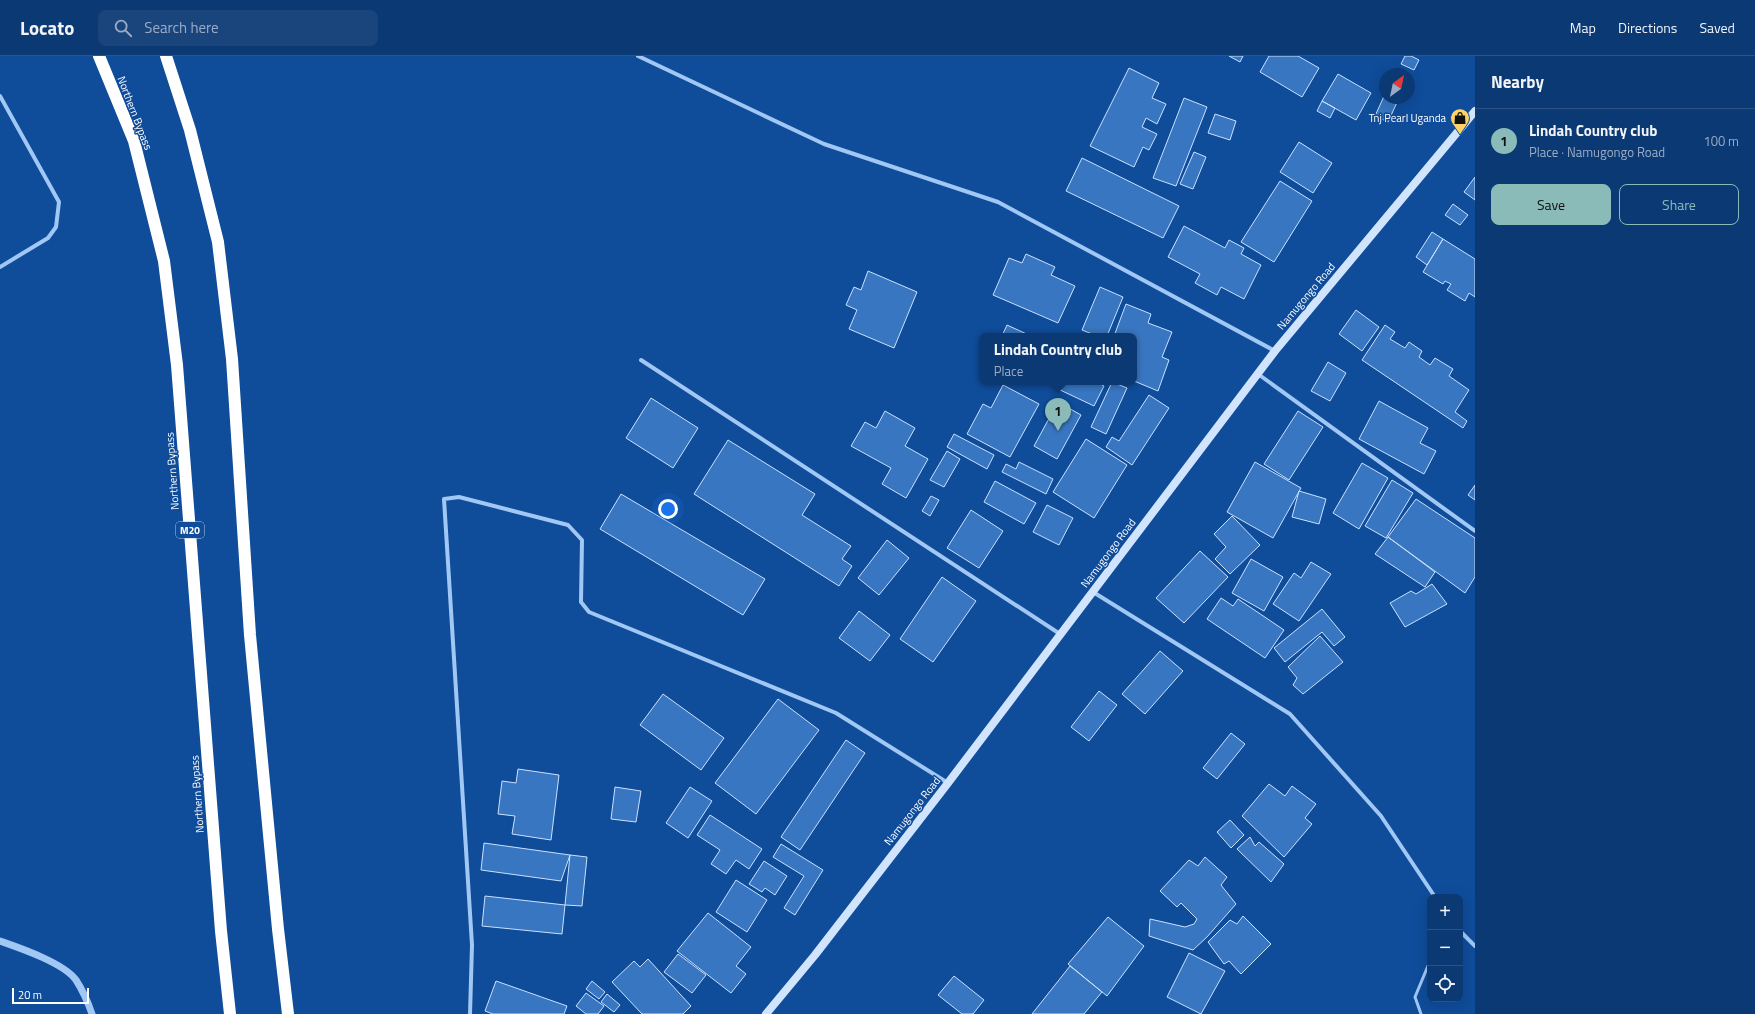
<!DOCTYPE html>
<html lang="en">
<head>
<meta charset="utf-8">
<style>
	body { margin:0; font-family:"Titillium Web",sans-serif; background:#19447c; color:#f1f3f6 }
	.controls { position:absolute; right:12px; bottom:12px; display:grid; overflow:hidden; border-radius:8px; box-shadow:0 4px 16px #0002 }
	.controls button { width:36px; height:36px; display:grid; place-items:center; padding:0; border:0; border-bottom:1px solid #2b5386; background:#0b3974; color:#f1f3f6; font:20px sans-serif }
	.compass { position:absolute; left:1379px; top:12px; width:36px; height:36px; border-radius:50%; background:#0b3974; box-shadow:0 4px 16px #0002; rotate:33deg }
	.scale { position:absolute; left:12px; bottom:10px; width:77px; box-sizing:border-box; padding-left:4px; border:2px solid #fff; border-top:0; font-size:11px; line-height:14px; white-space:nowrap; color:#fff; -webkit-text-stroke:3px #0f4c9a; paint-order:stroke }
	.you { position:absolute; left:668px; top:453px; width:14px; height:14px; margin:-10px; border:3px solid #fff; border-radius:50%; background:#1a73e8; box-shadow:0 0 0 6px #1a73e833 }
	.badge { display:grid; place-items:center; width:26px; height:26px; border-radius:50%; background:#8bbbb9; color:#111; font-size:13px; font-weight:700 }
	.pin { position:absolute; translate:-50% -33px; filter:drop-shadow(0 1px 2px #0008) }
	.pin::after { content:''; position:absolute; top:21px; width:14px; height:12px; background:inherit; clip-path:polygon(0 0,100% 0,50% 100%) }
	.popup { position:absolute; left:979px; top:277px; width:158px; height:52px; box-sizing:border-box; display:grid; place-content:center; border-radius:8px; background:#0b3974; filter:drop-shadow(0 1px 3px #0005); font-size:13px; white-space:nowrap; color:#9aacc5 }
	.popup b { font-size:15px; color:#f1f3f6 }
	.popup::after { content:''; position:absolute; left:50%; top:100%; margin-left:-8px; border:8px solid transparent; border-top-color:#0b3974 }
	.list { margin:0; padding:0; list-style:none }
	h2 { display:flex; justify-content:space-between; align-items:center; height:52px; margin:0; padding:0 16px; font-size:17px }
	h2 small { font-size:13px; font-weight:400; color:#9aacc5 }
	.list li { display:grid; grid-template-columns:26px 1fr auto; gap:12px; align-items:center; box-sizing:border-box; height:64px; padding:0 16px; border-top:1px solid #2b5386 }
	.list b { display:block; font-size:15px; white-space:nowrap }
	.list p { margin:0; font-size:13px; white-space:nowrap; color:#9aacc5 }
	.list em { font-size:13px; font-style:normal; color:#9aacc5 }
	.actions { display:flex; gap:8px; padding:12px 16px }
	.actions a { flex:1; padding:9px 0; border:1px solid #8bbbb9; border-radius:8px; text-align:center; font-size:14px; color:#8bbbb9 }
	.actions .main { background:#8bbbb9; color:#111 }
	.icon { flex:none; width:22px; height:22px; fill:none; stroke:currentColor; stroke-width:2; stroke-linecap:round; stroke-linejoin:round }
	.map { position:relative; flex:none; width:1475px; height:958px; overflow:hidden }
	header { display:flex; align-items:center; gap:24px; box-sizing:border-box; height:56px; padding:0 20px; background:#0b3974; border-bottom:1px solid #2b5386 }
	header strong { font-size:19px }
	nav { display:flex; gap:22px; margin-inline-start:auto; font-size:14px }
	.search { width:280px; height:36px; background:#19447c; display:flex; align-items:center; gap:10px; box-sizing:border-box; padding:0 14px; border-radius:8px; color:#9aacc5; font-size:15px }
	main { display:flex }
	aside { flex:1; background:#0b3974 }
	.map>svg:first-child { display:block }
</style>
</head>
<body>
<header>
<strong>Locato</strong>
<div class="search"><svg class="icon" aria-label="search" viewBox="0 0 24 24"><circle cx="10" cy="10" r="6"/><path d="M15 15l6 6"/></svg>Search here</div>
<nav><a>Map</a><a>Directions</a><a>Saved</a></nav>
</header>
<main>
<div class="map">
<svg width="1475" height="958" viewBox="0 0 1475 958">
	<rect width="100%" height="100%" fill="#0f4c9a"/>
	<path fill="#3876c1" stroke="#cae1fe" d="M1229,0H1243L1240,6Z
		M1269,0H1298L1319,12L1302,41L1260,16Z
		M1405,0H1411L1419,4L1414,14L1401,8Z
		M1129,12L1159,27L1152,42L1166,48L1157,68L1146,62L1142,71L1157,78L1149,94L1143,91L1134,111L1090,90Z
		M1338,18L1371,37L1356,64L1322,45Z
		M1385,38V42H1399L1388,66L1375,60Z
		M1184,42L1207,51L1176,130L1153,122Z
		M1322,45L1335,52L1330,62L1317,55Z
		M1215,58L1236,65L1230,84L1208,77Z
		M1299,86L1332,107L1313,137L1280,116Z
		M1194,96L1206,101L1193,133L1180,128Z
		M1082,102L1179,150L1163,182L1066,135Z
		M1475,121V144L1464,136Z
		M1280,125L1312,145L1274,206L1241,186Z
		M1453,148L1468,159L1460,169L1445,159Z
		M1184,170L1225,192L1229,184L1244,192L1241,198L1261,209L1244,243L1221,231L1217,239L1195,227L1200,218L1168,201Z
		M1432,176L1443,183L1427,209L1416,201Z
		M1443,183L1475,203V241L1469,237L1465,245L1447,234L1451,228L1445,225L1443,228L1423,216Z
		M1026,198L1055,211L1051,219L1075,230L1058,267L993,239L1009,202L1022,207Z
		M868,215L917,236L894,292L849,273L857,254L846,249L854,231L861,234Z
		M1100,231L1123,241L1107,280H1097L1082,274Z
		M1126,248L1151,258L1148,267L1172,276L1162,301L1169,304L1158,335L1134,325V280H1114Z
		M1356,254L1379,271L1362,295L1339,278Z
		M1007,269L1031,280H1002Z
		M1385,269L1395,276L1390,283L1405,292L1409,286L1422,295L1419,301L1430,309L1435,302L1453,313L1449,320L1469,334L1455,356L1467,365L1463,372L1362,304Z
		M1328,306L1346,317L1330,345L1311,335Z
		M1059,326H1096L1104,330L1094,350L1056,332Z
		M1112,326L1127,332L1106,378L1091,371Z
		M1003,329L1039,348L1010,401L967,378L983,348L991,352Z
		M1149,339L1169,352L1132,409L1106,391L1112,381L1119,385Z
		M651,342L698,372L673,412L626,382Z
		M1379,345L1428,372L1420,387L1436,395L1424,418L1359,383Z
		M1058,346L1081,359L1057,403L1034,390Z
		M885,355L915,372L905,390L928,403L906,442L882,428L891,412L851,390L865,366L876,372Z
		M1298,355L1323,371L1289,424L1264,408Z
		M954,378L994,399L987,413L947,391Z
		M1086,383L1127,409L1094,462L1053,436Z
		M728,384L815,438L802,459L851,490L842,503L852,510L839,530L694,438Z
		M947,395L960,403L944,431L930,424Z
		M1019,406L1053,423L1046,438L1002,416L1006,408L1016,413Z
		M1255,406L1301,432L1273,482L1227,456Z
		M1362,407L1388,422L1359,473L1333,457Z
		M1392,424L1413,437L1386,482L1365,470Z
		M995,425L1036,447L1024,468L984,446Z
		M1475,429V444L1468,439Z
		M1299,435L1326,443L1319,468L1292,461Z
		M621,438L765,523L743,559L600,473Z
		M931,440L939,444L930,460L922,455Z
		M1416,443L1475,482V521L1465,537L1388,481Z
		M1047,449L1073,462L1059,489L1033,476Z
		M971,454L1003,475L979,512L947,492Z
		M1232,460L1260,489L1230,518L1215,503L1226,491L1214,478Z
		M1388,481L1435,516L1425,531L1375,498Z
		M887,484L909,502L879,539L858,522Z
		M1200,495L1228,521L1184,567L1156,542Z
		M1251,503L1283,521L1264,555L1232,537Z
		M1311,506L1331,518L1299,565L1273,548L1294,517L1301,522Z
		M942,521L976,545L933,606L900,583Z
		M1432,528L1447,548L1405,571L1390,547L1411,535L1416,538Z
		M1221,542L1233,550L1238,543L1284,574L1265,602L1207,563Z
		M1322,553L1345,581L1334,590L1322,576L1285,606L1274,592Z
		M859,555L890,579L870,605L839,582Z
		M1320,580L1343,606L1303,638L1293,629L1297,622L1288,611Z
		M1160,595L1183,615L1145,658L1122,638Z
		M1099,635L1117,649L1089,685L1071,671Z
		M663,638L724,682L701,714L640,669Z
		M778,643L819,674L756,758L715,727Z
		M1231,677L1245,688L1217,723L1203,712Z
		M846,684L865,697L800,794L781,781Z
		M518,713L559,719L551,784L512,778L515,760L498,758L502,725L516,727Z
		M1269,728L1285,740L1292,730L1316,748L1305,762L1312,768L1284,801L1242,760Z
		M615,731L641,735L636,766L611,763Z
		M690,731L712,745L688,782L666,767Z
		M710,759L762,793L749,813L736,804L726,818L711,808L720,794L697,779Z
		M1230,764L1244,779L1231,792L1217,776Z
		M1250,781L1255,790L1259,786L1284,808L1271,826L1237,793Z
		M484,787L570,799L561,825L481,814Z
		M781,788L823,814L795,859L784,852L804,820L773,801Z
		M570,799L587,801L582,850L565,849Z
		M1205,801L1227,821L1221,829L1236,848L1207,881L1193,894L1149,880L1150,863L1185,871L1194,868L1197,863L1181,847L1177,851L1160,835L1189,804L1198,810Z
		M764,805L787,820L775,839L765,832L762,836L749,828Z
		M736,824L767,844L747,876L716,856Z
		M485,840L565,849L562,878L482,870Z
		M708,857L751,891L736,910L746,918L731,937L677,895Z
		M1243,860L1271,888L1241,918L1229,905L1224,908L1208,886L1230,864L1237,868Z
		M1108,861L1144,890L1107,940L1068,908Z
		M1189,897L1225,915L1201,958L1167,941Z
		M678,898L706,919L692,937L664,916Z
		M648,903L691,950L683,958H642L612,926L634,905L640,911Z
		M1070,910L1102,936L1084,958H1032Z
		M954,920L984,944L973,958H962L938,939Z
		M496,925L567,950L564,958H493L485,955Z
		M592,925L605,936L599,943L586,933Z
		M586,937L604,950L598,958H586L576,950Z
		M607,938L620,949L614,956L601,946Z"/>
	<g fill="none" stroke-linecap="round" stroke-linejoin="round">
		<path stroke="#a1c7f5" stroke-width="3" d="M1421,958L1415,941L1430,905"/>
		<path stroke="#a1c7f5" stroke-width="4" d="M638,0L824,88L998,146L1275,295
			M0,40L59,146L56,171L48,182L0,211
			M641,304L1060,578
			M1258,318L1475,475
			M1093,536L1290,658L1381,760L1435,841
			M1460,875L1475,890
			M470,958L472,889L444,443L459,441L568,469L582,484L581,546L589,556L836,657L948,727"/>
		<path stroke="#a1c7f5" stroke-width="7" d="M0,885C20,892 64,907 76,924C83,935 88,946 92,958"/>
		<path stroke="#d1e4fe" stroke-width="8" d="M766,958L815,899L948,727L1275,295L1475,55"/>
		<path stroke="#fff" stroke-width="12" d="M99,0L134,85L164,205L177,309L221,875L230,958
			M166,0L190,74L218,186L232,303L250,579L278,873L288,958"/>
	</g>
	<defs>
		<symbol id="shop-pin" viewBox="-11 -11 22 30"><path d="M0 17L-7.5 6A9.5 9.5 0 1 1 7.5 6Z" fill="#ffd265" stroke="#0f4c9a"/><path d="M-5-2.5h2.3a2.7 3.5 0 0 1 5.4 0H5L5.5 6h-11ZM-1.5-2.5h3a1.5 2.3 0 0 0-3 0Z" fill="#111"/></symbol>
	</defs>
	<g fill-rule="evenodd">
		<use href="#shop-pin" x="1449" y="51" width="22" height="30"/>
	</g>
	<g text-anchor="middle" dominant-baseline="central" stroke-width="3" stroke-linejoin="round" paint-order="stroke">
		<rect fill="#0f4c9a" stroke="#b7c9e1" stroke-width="1" x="176" y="466" width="28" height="16" rx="3"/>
		<g font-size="10" font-weight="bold" fill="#fff">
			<text x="190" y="474">M20</text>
		</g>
		<g font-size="11" fill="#fff" stroke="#0f4c9a">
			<text transform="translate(135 57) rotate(69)">Northern Bypass</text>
			<text transform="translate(1306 240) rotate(-50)">Namugongo Road</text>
			<text transform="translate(172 415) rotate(-94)">Northern Bypass</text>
			<text transform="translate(1108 497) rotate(-53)">Namugongo Road</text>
			<text transform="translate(197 738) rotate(-94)">Northern Bypass</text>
			<text transform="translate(912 755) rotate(-52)">Namugongo Road</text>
		</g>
		<g font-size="11" fill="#fff" stroke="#0f4c9a" text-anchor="end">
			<text x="1446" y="62">Tnj Pearl Uganda</text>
		</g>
	</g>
</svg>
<div class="controls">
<button>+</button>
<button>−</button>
<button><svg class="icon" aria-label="locate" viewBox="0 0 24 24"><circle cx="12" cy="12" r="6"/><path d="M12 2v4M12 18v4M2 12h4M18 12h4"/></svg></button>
</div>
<svg class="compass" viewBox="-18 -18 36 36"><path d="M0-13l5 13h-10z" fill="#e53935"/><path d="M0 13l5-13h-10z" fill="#9aacc5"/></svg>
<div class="scale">20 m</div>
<div class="you"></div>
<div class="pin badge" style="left:1058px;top:375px">1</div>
<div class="popup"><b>Lindah Country club</b>Place</div>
</div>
<aside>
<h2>Nearby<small></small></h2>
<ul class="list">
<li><span class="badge">1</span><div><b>Lindah Country club</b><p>Place · Namugongo Road</p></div><em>100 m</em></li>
</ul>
<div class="actions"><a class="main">Save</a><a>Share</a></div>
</aside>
</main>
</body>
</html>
